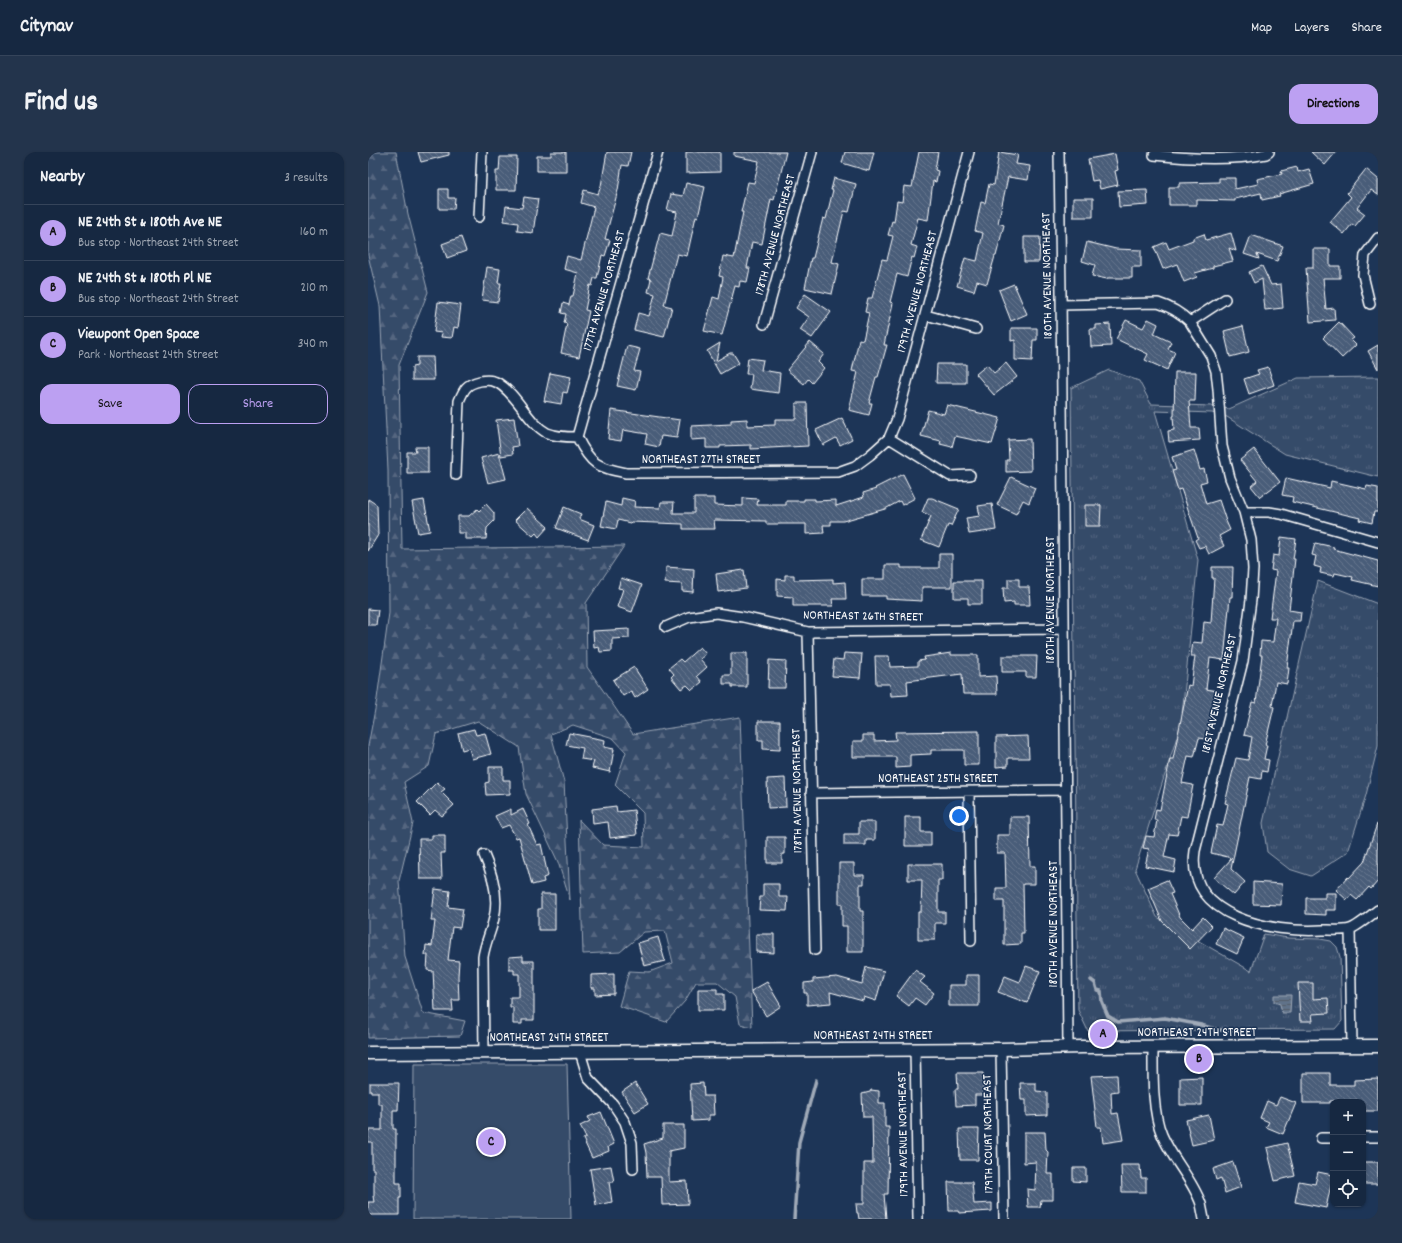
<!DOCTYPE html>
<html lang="en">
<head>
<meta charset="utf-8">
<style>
	body { margin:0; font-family:Dekko,sans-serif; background:#23344c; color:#f1f3f6 }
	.controls { position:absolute; right:12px; bottom:12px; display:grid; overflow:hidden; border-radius:8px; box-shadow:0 1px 3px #0004 }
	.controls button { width:36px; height:36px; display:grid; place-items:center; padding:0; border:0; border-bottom:1px solid #35445a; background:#162841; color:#f1f3f6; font:20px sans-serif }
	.you { position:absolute; left:591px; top:664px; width:14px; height:14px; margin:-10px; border:3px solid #fff; border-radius:50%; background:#1a73e8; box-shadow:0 0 0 6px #1a73e833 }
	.badge { display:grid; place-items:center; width:26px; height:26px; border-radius:50%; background:#bca0f2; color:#111; font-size:13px; font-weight:700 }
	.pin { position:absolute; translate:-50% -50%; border:2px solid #fff; box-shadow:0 1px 4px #0006 }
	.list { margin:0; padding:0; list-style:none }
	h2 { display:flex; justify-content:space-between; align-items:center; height:52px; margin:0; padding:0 16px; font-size:17px }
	h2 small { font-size:13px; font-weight:400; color:#9ea6b1 }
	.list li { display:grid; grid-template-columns:26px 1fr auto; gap:12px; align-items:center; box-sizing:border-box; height:56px; padding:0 16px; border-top:1px solid #35445a }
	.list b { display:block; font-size:15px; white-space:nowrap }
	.list p { margin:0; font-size:13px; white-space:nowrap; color:#9ea6b1 }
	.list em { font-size:13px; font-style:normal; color:#9ea6b1 }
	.actions { display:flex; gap:8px; padding:12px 16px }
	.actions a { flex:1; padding:9px 0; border:1px solid #bca0f2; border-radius:12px; text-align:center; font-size:14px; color:#bca0f2 }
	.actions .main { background:#bca0f2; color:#111 }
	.icon { flex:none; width:22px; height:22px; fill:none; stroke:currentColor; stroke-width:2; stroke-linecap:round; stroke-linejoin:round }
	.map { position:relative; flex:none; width:1010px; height:1067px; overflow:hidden; border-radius:12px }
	header { display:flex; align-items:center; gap:24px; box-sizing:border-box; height:56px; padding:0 20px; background:#162841; border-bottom:1px solid #35445a }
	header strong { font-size:19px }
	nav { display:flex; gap:22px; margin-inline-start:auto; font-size:14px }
	.intro { display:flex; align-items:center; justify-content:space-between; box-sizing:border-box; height:96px; padding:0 24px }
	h1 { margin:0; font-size:28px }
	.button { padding:10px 18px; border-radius:12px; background:#bca0f2; color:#111; font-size:14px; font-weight:700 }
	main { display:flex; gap:24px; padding:0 24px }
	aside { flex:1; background:#162841; border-radius:12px; box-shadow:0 1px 3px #0004 }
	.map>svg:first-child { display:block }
</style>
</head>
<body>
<header>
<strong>Citynav</strong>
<nav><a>Map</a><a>Layers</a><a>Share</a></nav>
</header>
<div class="intro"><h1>Find us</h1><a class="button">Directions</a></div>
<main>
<aside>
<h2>Nearby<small>3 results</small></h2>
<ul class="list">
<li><span class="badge">A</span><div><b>NE 24th St &amp; 180th Ave NE</b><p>Bus stop · Northeast 24th Street</p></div><em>160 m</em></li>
<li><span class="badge">B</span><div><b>NE 24th St &amp; 180th Pl NE</b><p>Bus stop · Northeast 24th Street</p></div><em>210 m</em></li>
<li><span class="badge">C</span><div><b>Viewpont Open Space</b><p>Park · Northeast 24th Street</p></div><em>340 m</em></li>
</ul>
<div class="actions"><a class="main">Save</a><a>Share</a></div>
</aside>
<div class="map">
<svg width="1010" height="1067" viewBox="0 0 1010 1067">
	<defs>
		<pattern id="grass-tufts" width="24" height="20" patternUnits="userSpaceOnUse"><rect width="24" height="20" fill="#364b69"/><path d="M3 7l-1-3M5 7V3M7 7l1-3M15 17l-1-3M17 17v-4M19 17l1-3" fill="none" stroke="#546680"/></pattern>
		<pattern id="forest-firs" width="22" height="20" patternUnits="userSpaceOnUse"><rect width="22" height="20" fill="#364b69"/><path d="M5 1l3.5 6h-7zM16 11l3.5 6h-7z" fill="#546680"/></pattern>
		<pattern id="water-rules" width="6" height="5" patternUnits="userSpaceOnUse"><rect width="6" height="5" fill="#617289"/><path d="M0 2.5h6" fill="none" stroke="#555d67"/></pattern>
		<pattern id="building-back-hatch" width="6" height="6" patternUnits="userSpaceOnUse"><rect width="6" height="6" fill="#4a5d79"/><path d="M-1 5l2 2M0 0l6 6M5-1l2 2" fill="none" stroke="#65758d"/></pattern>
	</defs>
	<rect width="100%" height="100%" fill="#1d3557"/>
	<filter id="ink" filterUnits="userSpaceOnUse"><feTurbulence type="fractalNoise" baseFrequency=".025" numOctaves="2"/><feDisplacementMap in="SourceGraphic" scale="8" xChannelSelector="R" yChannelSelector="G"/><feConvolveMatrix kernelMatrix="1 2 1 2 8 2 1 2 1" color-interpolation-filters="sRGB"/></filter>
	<g filter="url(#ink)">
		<path fill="url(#grass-tufts)" stroke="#9aa5b4" d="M741,218L771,229L783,252L844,254L861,257L930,226L1010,225V325L917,302L859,265L844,261L787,259L830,408L813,572L767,717L789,765L883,819L896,782L920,786L952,787L963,789L969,795L972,805L974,869L967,877L720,879L710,858L703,236Z
			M950,429L1010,452V594L998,643L980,700L943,724L921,717L899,700L895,671Z"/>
		<path fill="url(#forest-firs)" stroke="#9aa5b4" d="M0,0H28L40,62L60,140L31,213L34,397L256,394L218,451L219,515L265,582L372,565L384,875L372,872L367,845L349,830H328L317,849L298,870L251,854L261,819L281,820L305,811L297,779L276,780L252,800L215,802L211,668L235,693L276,695L275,661L247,633L258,600L245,586L205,573L183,582L196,630L202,748L190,710L158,642L151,595L110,569L68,582L61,614L36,630L45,671L31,729L37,805L55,861L97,869L92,884L0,886V594L9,547L21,461L20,318L12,154L0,103Z"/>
		<path fill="#364b69" stroke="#9aa5b4" d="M46,912H199L203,1067H45Z"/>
		<path fill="url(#water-rules)" stroke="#a0aab8" d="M906,843H923L922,861H914L912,852L906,850Z"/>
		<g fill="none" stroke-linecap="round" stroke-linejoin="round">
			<path stroke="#a0aab8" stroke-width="3.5" d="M723,828L727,831L729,838L733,839L734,850L740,864L750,870L797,866L833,873L850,878H883
				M426,1067L431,990L448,928"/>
		</g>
		<path fill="url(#building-back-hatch)" stroke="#fff" d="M50,0H81V3L53,10Z
			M183,0H198V19H169V4H183Z
			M239,0H263L260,14L254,13L250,38L237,87L242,88L237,104L234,103L229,126H226L224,134L222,133L217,158L221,159L211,205L193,201L199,172L196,171L198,162L193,161L195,151L201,153L203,144H205L210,121L196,117L199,104L213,108L226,55L213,51L216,38L230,42L233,34Z
			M318,0H352V20L318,21Z
			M366,0H418L406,48L403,47L394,92L384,90L379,116H382L379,130L372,129L371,135L367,134L354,183L336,179L345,145L351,147L355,125L351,124L355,104L366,106L375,60H373L380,30L386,31L391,9L366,4Z
			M477,0H506L501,19L474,11Z
			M551,0H570L567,18L570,19L568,30L565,29L560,68L550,66L543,93L549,95L546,106L544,105L539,125L529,122L522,150L525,151L516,193H519L510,225H508L501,251H504L501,263L481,258L490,220L484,219L491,187L495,188L501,161L497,160L500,146H504L514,107L519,108L525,84L520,83L524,69L526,70L529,49L534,50L536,34L544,35Z
			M631,0L650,3L648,12L662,14L660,28L640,25L630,71L636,73L628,104H627L619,132L609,129L606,139L589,134L597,106L609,109L615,81L607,79L613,50L617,51L621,32L626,33Z
			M943,0H968L957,13Z
			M747,2L750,18L747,19L750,33L732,37L730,28L724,29L720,7Z
			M132,5H149L148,38H128V19H131Z
			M929,15L930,20L941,17L946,32L911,42L912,44L894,48L893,41L867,47V49L829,48V53H801V35H811V31L851,30V26H867V37L890,32L889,27L914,22L913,19Z
			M998,17L1010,27V43L1003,38L989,56L997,62L987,74L984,72L976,82L962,70L983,45L979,41Z
			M466,26L488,32L481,60L476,59L464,110L471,112L464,142L437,136L443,106H445L455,66L458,67L465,38H463Z
			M318,31L337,35L330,65L328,64L319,104L309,102L296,153L304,155L296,185L266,178L270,161L281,164L287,142L280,140L283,127L280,126L292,81L304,84L309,60L299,58L303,42L315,44Z
			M71,37H80V46H87L86,57H71Z
			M779,38L780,53L751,55L750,39Z
			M156,45L170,47L165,81L149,79L150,71L136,69L138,54L154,56Z
			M705,46H725V65H705Z
			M863,81L868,99L861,96L865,109L845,114V116L827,121L829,125L816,130L809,112L795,117L786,95L798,90L801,97L825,88V86L836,82L838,88Z
			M883,83L915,94L909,109L889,102L891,107L876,102Z
			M93,85L98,99L79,106L74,92Z
			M656,85H672L671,110H656Z
			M719,90L748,97L773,98V115H764V126H739V127L724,124L727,113L714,109Z
			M945,97H962V114H972V126H955L958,157L966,156L967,168L942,170L938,116H945Z
			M894,114L903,133L913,132L915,156L897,158L894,127L886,131L881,120Z
			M119,115L132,117L130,131H133L130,150L114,148Z
			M646,132L659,162L643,169L631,138Z
			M437,142L463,160L444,186L432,178L441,165L428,156Z
			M70,150L93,153L90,176L86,175L84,186L73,185L74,181L66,180Z
			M780,167L790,172L786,182L803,190L800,197L807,200L799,218L777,208L780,202L748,187L758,168L775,176Z
			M971,170L986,186L983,188L988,193L974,206L955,186Z
			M742,172L743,194L723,195L722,177H728V173Z
			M875,174L881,200L862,205L856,179Z
			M643,176H669V188H665L664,209L647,208V188L643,189Z
			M442,190L456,202L450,210L456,216L444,231L440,227L436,232L419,218Z
			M352,191L348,209L362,201H365L371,211L352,222L339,199Z
			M1010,193V217L1000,199Z
			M259,194L272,197L266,219L272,220L268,238L249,234Z
			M49,205H65L66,228H44V215L49,214Z
			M380,206L395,208L393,218L412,221L410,241L382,237L384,222H378Z
			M638,211L649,225L626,243L608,222L619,213L626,221Z
			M569,212H598V231H568Z
			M900,215L906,233L881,242L876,227L891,222L889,218Z
			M807,220H828L827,249H821L823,276H831L832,288L801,290L800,279L806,278L805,264H806Z
			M182,221L203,225L199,241L195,240L193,252L176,249Z
			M428,251H439L440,294L383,297V293L352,294V296H338V287L323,288V274L363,272V268L379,267V274L407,273V267H428Z
			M579,253L632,266L624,292L587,284L584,295L572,292L573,289L553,284L560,258L576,262Z
			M243,258L312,268L309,286L293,284L291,295L277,292L279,282L255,278L253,289L240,287Z
			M146,266L150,294L144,295L145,302L133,304L128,268Z
			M474,266L484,287L472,293L468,286L455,293L448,278Z
			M662,287L663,319L638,320V308H641L640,288Z
			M47,295H60V321H39V300H48Z
			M886,297L912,330L892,345L883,334L889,329L872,308Z
			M826,298L832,318L836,317L839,329L832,331L838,352L851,348L858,369L862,378L851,384L856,394L841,402L837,394L831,396L827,388L830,386L813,337L810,338L804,319L808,318L804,305Z
			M131,301L138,327L120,331L113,306Z
			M535,322L547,346L534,353L532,349L517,357L475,369H463V373H455L456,381L438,382V372H398V369L346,368L347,377H315V372L263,370L262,371L250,368L248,377L233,374L238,350L253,354L254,346L267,349L266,355L292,356L293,350H306L305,361H326V346H346V353L375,354V346L390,347L389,353H418V349H436V347H447V349L468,348V354L496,345L495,341L508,337L507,336Z
			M643,325L667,336L661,351L655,348L648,362L629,353Z
			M918,326L962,336L963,329L998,337L999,334L1010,336V360H1006L1004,371L991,368L992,366L924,350L925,345L914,343Z
			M560,346H564L591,357L583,374L580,373L571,395L553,388L563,364L554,360Z
			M0,347L9,353L10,383L0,399Z
			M56,348L62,379L50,381L44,350Z
			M118,352L126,361V369L119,376L118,387H97V381H90V364H101L109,357L111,359Z
			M624,352L628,378L601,382L598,366L612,364L610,354Z
			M717,353H733L732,374H717Z
			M196,355L213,362L211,367L226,373L220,388L188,376Z
			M159,356L180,375L171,385L168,381L165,384L147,368Z
			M913,385L928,387L925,407H927L921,458L933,460L932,469H925L919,516H921L919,532L908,530L904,554L906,555L897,593H899L896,607L901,608L899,620L894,619L893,627L882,625L863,717L877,730L866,743L846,726L864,706L843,701L849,673L855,674L860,652L857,651L868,606L880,608L884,585L876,583L884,550L888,551L894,503H892L893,489L905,490L908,466H902L908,419L903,418L905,403L911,404Z
			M947,391L966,395L965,397L1010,409V434L984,428L985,425L967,421L966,424L952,421L953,416L946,414L948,404L944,403Z
			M571,402H584V435H554V449L518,447V444H494V427H517V413H533V416H571Z
			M298,415L326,417L325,440L314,439V432L297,431Z
			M844,415H865L864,445H862L856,508L842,506L838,537L849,539L838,587L831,586L826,605L820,604L814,631L825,633L819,665L813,664L809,683L801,682L796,705L808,708L806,720L777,714L781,697L775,696L778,684L786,685L789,668H786L788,657L792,658L802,607H805L820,533L823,534L827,504H823L825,490L834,491L836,470L843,471L846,426H844Z
			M376,418L378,436L350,440L348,422Z
			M417,423H426V428L465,427V431L477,430L478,447H464L465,454H425V445L409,444V427L417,428Z
			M253,426L274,433L264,460L249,455L255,437L250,436Z
			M640,427H651V435H661L662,453H646V450L636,451L635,436H640Z
			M586,429H614V452H600V446H586Z
			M0,457L10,458L8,473H0Z
			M261,477V486L244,487V499L232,500L231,495L226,496L225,479Z
			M332,495L338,502L332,507L339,515L329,524L334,530L324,538L319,533L313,537L303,525L306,522L301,516L312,507L315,510Z
			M363,501H379V535H364V532H355V523H363Z
			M476,501L494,502L492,526L464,524L466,507L475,508Z
			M583,501V503H610V525L628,524L629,542H595L594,522L539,529L540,543L523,544L522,532H508L507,504H521L522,515L550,514V509L557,508L556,505Z
			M634,504H669L668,525H658V520H634Z
			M401,508L418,509L417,536H400Z
			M266,515L280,537L267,546L263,539L255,544L245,528Z
			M390,569H412V598L395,597V588H390Z
			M106,577L108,583L117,581L123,602L104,607L101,596L94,598L90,581Z
			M611,579V613H596V598H563V602L542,603V615L528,616V605H485V589H495V583H506V589L528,588L527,580Z
			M201,581L237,588L236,595L246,597L242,620L224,616L226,609L213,607L215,596L198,593Z
			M660,584L661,606H640V614L628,615V585Z
			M121,615H135V628H142V642L118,643L117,631L121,630Z
			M417,626L418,655L400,656L399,627Z
			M69,630L77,637L73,640L86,653L74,664L67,658L62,663L49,650Z
			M248,654L249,660L266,658L269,683L242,686L240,670L225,672L224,657Z
			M143,657V663L155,657L162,672L160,673L169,693L173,692L180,724L175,726L176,730L164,733L151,685L148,686L141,673L133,676L127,664Z
			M537,665H553V680H563V694H537Z
			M642,665H661L662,714H667V732H655L656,781H653V792L636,793V749H628V736H638L637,701H629V683H642Z
			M491,670H507V688H498V693H476V682H491Z
			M1009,672H1010V729L1003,737L1001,735L989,748L983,743L979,748L968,738L980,725L981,726L996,710Z
			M64,683H77V701H73L74,727H52L51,687H64Z
			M399,685H417V702H414V711H399Z
			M471,711H486V723H496V732H492V759H495V800H479V774H474V752H471Z
			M540,712H574V728H570V760H577V771H567V788H550V760H553L554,728H540Z
			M799,728L805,741L802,742L812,765L824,777L835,765L844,774L822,797L794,769L780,736Z
			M885,730L914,732L913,753L885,752Z
			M395,732H411V745H420L419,759L391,758L392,745H395Z
			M67,737L82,739L80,755L95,757L92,776L84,775L80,808L91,809L90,824L91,848H84L85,859H67L65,819L59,818L60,803H57L58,793L64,794L67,769H63Z
			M957,741H968V758H958V763L938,762V746H957Z
			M173,742H187V778H170V757H173Z
			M855,776L876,786L869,802L848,792Z
			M388,782H406V801L388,800Z
			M290,785L297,809L276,814L270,791Z
			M155,804V809H166V868H154V872H145V855H142V845H151V822H146V818H141V805Z
			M658,814L672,819L659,851L630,840L637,824L652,830Z
			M498,815L516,819L508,849L496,845L495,849L462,840L463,851L439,853V841H436V831L445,830V827L469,825L494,832Z
			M547,818L557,825L552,830L566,841L557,853L547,846L541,854L528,844Z
			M246,822V842L227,843V836H223V823Z
			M598,823H611V854H581V833H598Z
			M399,830L413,854L398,864L383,839Z
			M930,831H945V847L960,846L961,861L944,862L945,869H932Z
			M330,837H349V842H356V858H330Z
			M589,921H615V943H607V953L588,954L587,937H590Z
			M935,921H962V933H986V928L1010,927V959H995V950H989V948L962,949V951H935Z
			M749,923L750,939L743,940L744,962L750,961L755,988L735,991L733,975H729L723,924Z
			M834,925V953H812V926Z
			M2,931H31L30,958H25V977H28V1031H33V1046H31V1063H0V1050H6L5,1044H6V1017H4V990H0V978H14V952H10V940H2Z
			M267,931L280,952L267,960L254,940Z
			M335,931L336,944H345L346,963H341V968L324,969L322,932Z
			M652,931H668V939L679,940V963L658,964V948H653Z
			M503,938L511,939V951H517V975H521L520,1042H516L518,1067H491L490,1061H489L488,1052H496V1011H505L504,965H495L494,942L502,940Z
			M912,945L928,951L915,982L898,975L901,970L892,966L899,949L908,953Z
			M233,960L246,992L240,995L241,999L224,1006L215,987L218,986L212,974L222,969L220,965Z
			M841,963L846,988L824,993L818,968Z
			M295,973H316V996L301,999V1030L319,1029L320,1052L294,1053L293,1025H279L278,1001L276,992L295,986Z
			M591,977H611L610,1008H592Z
			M656,980H677L678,998L680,1000L679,1022H685V1048H673L672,1055H660L659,1037L667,1038L668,1010L656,1011Z
			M919,991L927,1024L907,1029L899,996Z
			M865,1010L873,1035L857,1041L853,1026L848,1028L845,1017Z
			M995,1010H1010V1032H995Z
			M753,1013H772L773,1026H778V1040H754Z
			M243,1014L246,1030H241L244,1050L228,1053L222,1017Z
			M705,1016H718V1030L705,1029Z
			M950,1020L965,1023L958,1056L927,1050L931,1029L947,1032Z
			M580,1030H604L606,1052L624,1051V1059L591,1061L590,1059H581Z"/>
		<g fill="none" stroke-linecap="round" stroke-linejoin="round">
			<defs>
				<path id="street" d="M691,0L693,141L700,895
					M786,3C823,7 862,9 898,2L901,0
					M111,65L114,0
					M1002,152L995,123L997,103L1010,86
					M693,153L790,151C803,155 812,160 822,170L857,147
					M558,163L608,177
					M822,170L843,204L848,219L850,237L854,294L862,326L876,360L883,388L885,417L883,448L875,509L827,699C817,766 905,781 954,778C962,778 975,779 982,777C989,775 1003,763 1010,758
					M396,172L444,0
					M209,285L290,0
					M521,286L529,267L601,0
					M88,323L91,249C96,237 98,232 112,229C117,228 125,228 130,231C150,243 159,270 179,281C188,285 200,285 209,285C223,313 229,315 258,321L470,320L487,314L502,303L521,286L582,324L602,323
					M876,360H901L913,362L1010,390
					M298,475L321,465L348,461L375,465L440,480L696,477
					M440,480L447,798
					M601,640L603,789
					M443,641L698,638
					M116,703C125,723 131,745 126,766C123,780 117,791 115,805L116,900
					M982,777L984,894
					M785,895C785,921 784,960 794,983C804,1007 825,1028 833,1052C834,1057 835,1062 836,1067
					M547,897L550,1067
					M633,897L636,1067
					M212,900L220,926L245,952L257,970L264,991L265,1017
					M995,985H1010
					M953,986H965"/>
				<path id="secondary" d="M0,901L633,897L714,895L1010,894"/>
			</defs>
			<use href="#street" stroke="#fff" stroke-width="12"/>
			<use href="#secondary" stroke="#fff" stroke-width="15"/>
			<use href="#street" stroke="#1d3557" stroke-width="9"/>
			<use href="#secondary" stroke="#1d3557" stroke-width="12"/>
		</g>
	</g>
	<g text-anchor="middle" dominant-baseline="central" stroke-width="3" stroke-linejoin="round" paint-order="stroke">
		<g font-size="13" fill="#fff" stroke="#1d3557">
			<text transform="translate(408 83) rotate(-75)">178TH AVENUE NORTHEAST</text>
			<text transform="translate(680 124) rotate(-91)">180TH AVENUE NORTHEAST</text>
			<text transform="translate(237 139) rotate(-74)">177TH AVENUE NORTHEAST</text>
			<text transform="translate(550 140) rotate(-75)">179TH AVENUE NORTHEAST</text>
			<text x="333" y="308">NORTHEAST 27TH STREET</text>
			<text transform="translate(683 448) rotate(-90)">180TH AVENUE NORTHEAST</text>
			<text transform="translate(495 465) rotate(1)">NORTHEAST 26TH STREET</text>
			<text transform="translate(852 542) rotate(-77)">181ST AVENUE NORTHEAST</text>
			<text x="570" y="627">NORTHEAST 25TH STREET</text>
			<text transform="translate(430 639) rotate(-91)">178TH AVENUE NORTHEAST</text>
			<text transform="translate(686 772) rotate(-90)">180TH AVENUE NORTHEAST</text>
			<text x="829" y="881">NORTHEAST 24TH STREET</text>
			<text x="505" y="884">NORTHEAST 24TH STREET</text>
			<text x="181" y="886">NORTHEAST 24TH STREET</text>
			<text transform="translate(536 982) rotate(-91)">179TH AVENUE NORTHEAST</text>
			<text transform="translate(621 982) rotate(-91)">179TH COURT NORTHEAST</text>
		</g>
	</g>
</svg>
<div class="controls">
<button>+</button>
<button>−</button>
<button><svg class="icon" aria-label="locate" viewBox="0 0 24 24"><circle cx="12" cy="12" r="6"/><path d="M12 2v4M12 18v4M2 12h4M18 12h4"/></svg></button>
</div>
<div class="you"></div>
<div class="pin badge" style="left:735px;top:882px">A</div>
<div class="pin badge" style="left:831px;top:907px">B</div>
<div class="pin badge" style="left:123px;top:990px">C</div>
</div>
</main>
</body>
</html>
